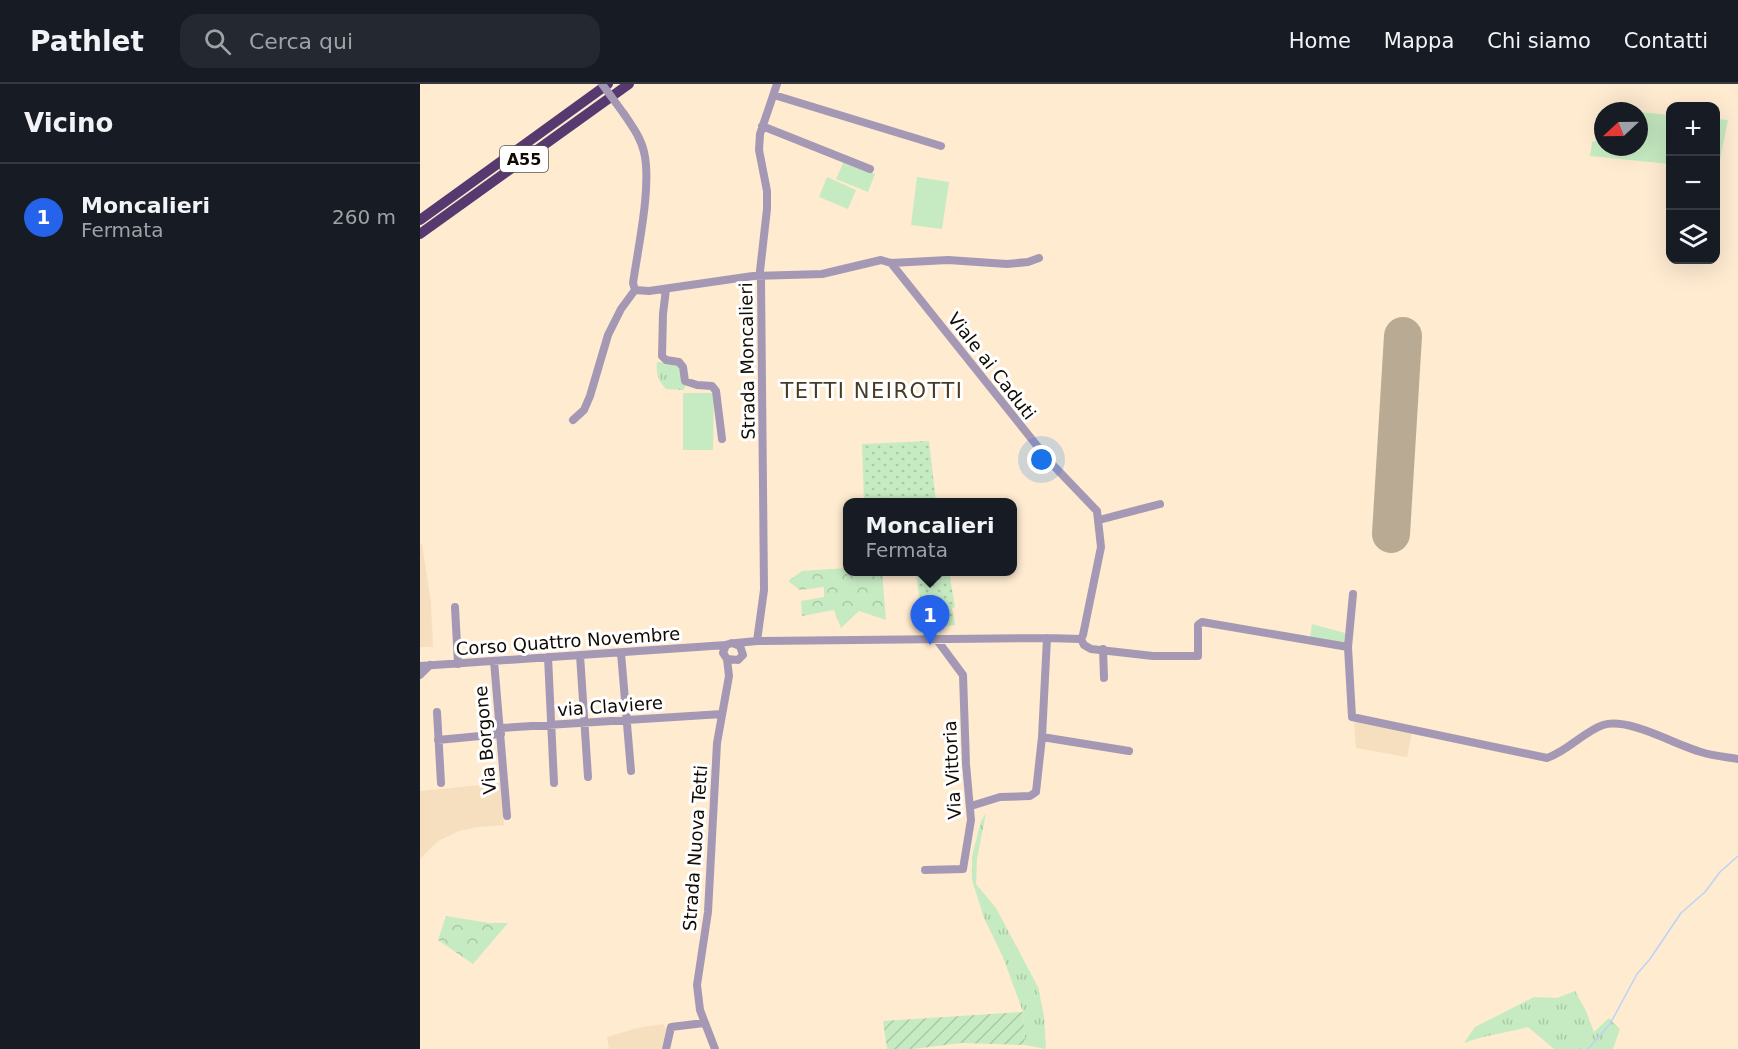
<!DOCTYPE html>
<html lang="it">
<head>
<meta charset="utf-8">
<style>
	body { margin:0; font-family:"DejaVu Sans",sans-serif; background:#242831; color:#f1f3f6 }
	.controls { position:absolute; right:18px; top:18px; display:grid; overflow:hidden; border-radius:12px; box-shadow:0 6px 24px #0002 }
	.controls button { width:54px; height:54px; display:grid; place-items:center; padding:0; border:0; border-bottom:2px solid #363941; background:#171b24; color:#f1f3f6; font:30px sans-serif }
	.compass { position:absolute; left:1174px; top:18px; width:54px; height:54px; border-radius:50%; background:#171b24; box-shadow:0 6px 24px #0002; rotate:248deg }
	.you { position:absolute; left:622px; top:376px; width:21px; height:21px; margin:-15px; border:4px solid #fff; border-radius:50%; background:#1a73e8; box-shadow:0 0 0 9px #1a73e833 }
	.badge { display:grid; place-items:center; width:39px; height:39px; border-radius:50%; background:#2563eb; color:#fff; font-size:20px; font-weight:700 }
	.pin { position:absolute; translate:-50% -50px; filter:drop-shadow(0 2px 3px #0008) }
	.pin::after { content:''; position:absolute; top:32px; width:21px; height:18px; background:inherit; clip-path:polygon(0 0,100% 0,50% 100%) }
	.popup { position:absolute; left:423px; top:414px; width:174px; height:78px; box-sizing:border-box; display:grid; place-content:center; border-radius:12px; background:#171b24; filter:drop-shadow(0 2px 4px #0005); font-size:20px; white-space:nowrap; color:#9ea1a6 }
	.popup b { font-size:22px; color:#f1f3f6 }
	.popup::after { content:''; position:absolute; left:50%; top:100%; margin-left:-12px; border:12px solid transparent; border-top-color:#171b24 }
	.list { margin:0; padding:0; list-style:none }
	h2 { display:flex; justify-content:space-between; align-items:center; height:78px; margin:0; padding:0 24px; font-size:26px }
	h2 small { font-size:20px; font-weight:400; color:#9ea1a6 }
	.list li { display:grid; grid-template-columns:39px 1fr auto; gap:18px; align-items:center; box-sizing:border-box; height:108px; padding:0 24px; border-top:2px solid #363941 }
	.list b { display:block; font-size:22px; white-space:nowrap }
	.list p { margin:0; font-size:20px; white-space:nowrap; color:#9ea1a6 }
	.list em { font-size:20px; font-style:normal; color:#9ea1a6 }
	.icon { flex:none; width:33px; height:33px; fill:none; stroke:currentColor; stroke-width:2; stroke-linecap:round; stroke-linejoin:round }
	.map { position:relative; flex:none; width:1318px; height:965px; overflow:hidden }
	header { display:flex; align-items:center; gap:36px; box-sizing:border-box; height:84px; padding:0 30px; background:#171b24; border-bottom:2px solid #363941 }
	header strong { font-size:28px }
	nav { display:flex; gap:33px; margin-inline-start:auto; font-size:21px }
	.search { width:420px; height:54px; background:#242831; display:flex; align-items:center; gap:15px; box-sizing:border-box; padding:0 21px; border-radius:18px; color:#9ea1a6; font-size:22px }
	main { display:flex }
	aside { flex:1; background:#171b24 }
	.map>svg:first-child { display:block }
</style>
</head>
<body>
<header>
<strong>Pathlet</strong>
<div class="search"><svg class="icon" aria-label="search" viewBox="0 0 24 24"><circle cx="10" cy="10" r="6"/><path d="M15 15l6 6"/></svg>Cerca qui</div>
<nav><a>Home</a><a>Mappa</a><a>Chi siamo</a><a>Contatti</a></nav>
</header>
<main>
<aside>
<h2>Vicino<small></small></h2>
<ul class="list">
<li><span class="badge">1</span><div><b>Moncalieri</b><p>Fermata</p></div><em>260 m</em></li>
</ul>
</aside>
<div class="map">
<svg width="1318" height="965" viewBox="0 0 1318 965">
	<defs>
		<pattern id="grass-tufts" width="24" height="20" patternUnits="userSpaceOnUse" patternTransform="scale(1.5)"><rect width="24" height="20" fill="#c6ebc2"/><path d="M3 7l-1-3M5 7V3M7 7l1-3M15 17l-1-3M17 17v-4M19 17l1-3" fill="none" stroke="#a9c8a5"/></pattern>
		<pattern id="forest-crowns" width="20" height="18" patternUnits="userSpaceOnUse" patternTransform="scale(1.5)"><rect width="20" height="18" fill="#c6ebc2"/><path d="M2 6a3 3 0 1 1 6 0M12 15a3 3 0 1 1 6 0" fill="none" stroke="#a9c8a5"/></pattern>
		<pattern id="park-dots" width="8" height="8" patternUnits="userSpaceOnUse" patternTransform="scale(1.5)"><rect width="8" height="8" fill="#c6ebc2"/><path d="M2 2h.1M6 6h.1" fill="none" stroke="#a9c8a5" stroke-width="1.8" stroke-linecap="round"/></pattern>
		<pattern id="garden-furrows" width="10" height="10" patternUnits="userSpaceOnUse" patternTransform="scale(1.5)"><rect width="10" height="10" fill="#c6ebc2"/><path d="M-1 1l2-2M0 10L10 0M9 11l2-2" fill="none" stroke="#a9c8a5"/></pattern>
	</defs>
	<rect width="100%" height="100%" fill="#feebd0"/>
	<path fill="#f6dfbe" d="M2,460L11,518L13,563H0V461Z
		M934,635L992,648L987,673L936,664Z
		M80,699L84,741L58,743L39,747L18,757L0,775V707Z
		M243,940L246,945L241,965H189L187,953L217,944Z"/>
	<path fill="url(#grass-tufts)" d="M237,278L257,280L266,302L263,306L246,305C238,296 236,290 237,278Z
		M566,729L557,775L556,800L576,824L618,903L624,932L626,965L605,961L603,928L583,873L564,834L552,796V772L561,737Z
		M1155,907L1166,927L1174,948L1189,934L1200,945L1193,965H1134L1108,943C1087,949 1065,951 1044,959L1055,943L1114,913L1137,914Z"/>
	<path fill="url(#forest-crowns)" d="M427,484L428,488H462L466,536L439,527L421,544L414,526L382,532L381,517L404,513V503L380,506L368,497L382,487Z
		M26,832L69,839H88L53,880L18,856Z"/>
	<path fill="url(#park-dots)" d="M509,357L516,418H444L442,360Z
		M496,488H529L535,523L532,524L535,541L516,543L511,517L500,518Z"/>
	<path fill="url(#garden-furrows)" d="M603,928L605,961L541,959L493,965H467L463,937Z"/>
	<path fill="#c6ebc2" d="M1219,28L1250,31V80L1170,72L1172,58L1183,54V63H1219Z
		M1296,35L1308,36L1298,85H1296Z
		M424,77L455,90L448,108L416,95Z
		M407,93L436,106L428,125L399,113Z
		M497,93L529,98L522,145L491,141Z
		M263,309H294L293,366H263Z
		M892,540L925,549V560L890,553Z"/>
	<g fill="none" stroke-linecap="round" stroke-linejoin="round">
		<path stroke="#bbd3f7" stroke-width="1.5" d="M1168,965L1190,940L1217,890L1230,875L1261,829L1285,808L1300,788L1318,772"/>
		<path stroke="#b9aa94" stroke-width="38" d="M971,450L983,252"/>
		<path stroke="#a598b4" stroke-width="8" d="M354,11L521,62
			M204,30C212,42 221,54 224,68C232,101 218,164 213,199L215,206
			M342,42L450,85
			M471,179L630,378L677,427L681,463L663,551L661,555
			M246,205L243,230L242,272L246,276L259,278L263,283L265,297L277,301L292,302L296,307L302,355
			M215,206L229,207L333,192L402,190L461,176L471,179L528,176L587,180L608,178L619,174
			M153,336L164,326L170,312L188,251L201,225L215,206
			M679,436L740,420
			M35,523L38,580
			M337,557L344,506L341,197L340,187L347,125V107L339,66L340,50L357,0
			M316,559L337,557L627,554L661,555L664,561L671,565L733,572H778V541L782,538L928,563L932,633L1127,674C1148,667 1163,648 1183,641C1209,633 1255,661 1281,668C1293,672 1306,673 1318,675
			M928,563L933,510
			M683,565L684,594
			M201,569L211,687
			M160,571L168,693
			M128,573L134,699
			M74,577L87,732
			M0,582L306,561L312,559L320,562L323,571L318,576L307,575L303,569L306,561
			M0,591L10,581
			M17,628L21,699
			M81,644L302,630
			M622,653L709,667
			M18,656L81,650
			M551,722L580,713L610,712L616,708L622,653L627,554
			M505,786L543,785L551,736L546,680L543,591L517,556
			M246,965L251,943L284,939
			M295,965L280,926L277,901L288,828L297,659L309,592L307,575"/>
		<path stroke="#55396f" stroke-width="10" d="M0,136L188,0
			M0,150L209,0"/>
		<path stroke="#a598b4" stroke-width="8" d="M182,0L204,30"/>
	</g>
	<g text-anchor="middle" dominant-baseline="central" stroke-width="6" stroke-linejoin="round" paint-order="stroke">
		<rect fill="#fff" stroke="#59544f" stroke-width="1.5" x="80" y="62" width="48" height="26" rx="4.5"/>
		<g font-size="16" font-weight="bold" fill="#120b04">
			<text x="104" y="75">A55</text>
		</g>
		<g font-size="18" fill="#120b04" stroke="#fff">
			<text transform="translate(327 277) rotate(-91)">Strada Moncalieri</text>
			<text transform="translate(572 282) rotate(52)">Viale ai Caduti</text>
			<text transform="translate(148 557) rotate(-4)">Corso Quattro Novembre</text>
			<text transform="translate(190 622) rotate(-4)">via Claviere</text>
			<text transform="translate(65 656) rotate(-95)">Via Borgone</text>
			<text transform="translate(532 686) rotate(-93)">Via Vittoria</text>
			<text transform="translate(275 764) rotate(-86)">Strada Nuova Tetti</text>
		</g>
		<g font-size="21" letter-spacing="1.5" fill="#4a3a24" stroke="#fff">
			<text x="452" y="307">TETTI NEIROTTI</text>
		</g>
	</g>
</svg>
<div class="controls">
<button>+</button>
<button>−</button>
<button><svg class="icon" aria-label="layers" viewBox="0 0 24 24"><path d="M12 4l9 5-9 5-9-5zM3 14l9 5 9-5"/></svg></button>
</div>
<svg class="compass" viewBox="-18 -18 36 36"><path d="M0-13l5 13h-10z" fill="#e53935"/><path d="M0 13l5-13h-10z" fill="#9ea1a6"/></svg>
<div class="you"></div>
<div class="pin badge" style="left:510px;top:561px">1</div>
<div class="popup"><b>Moncalieri</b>Fermata</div>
</div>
</main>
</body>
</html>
